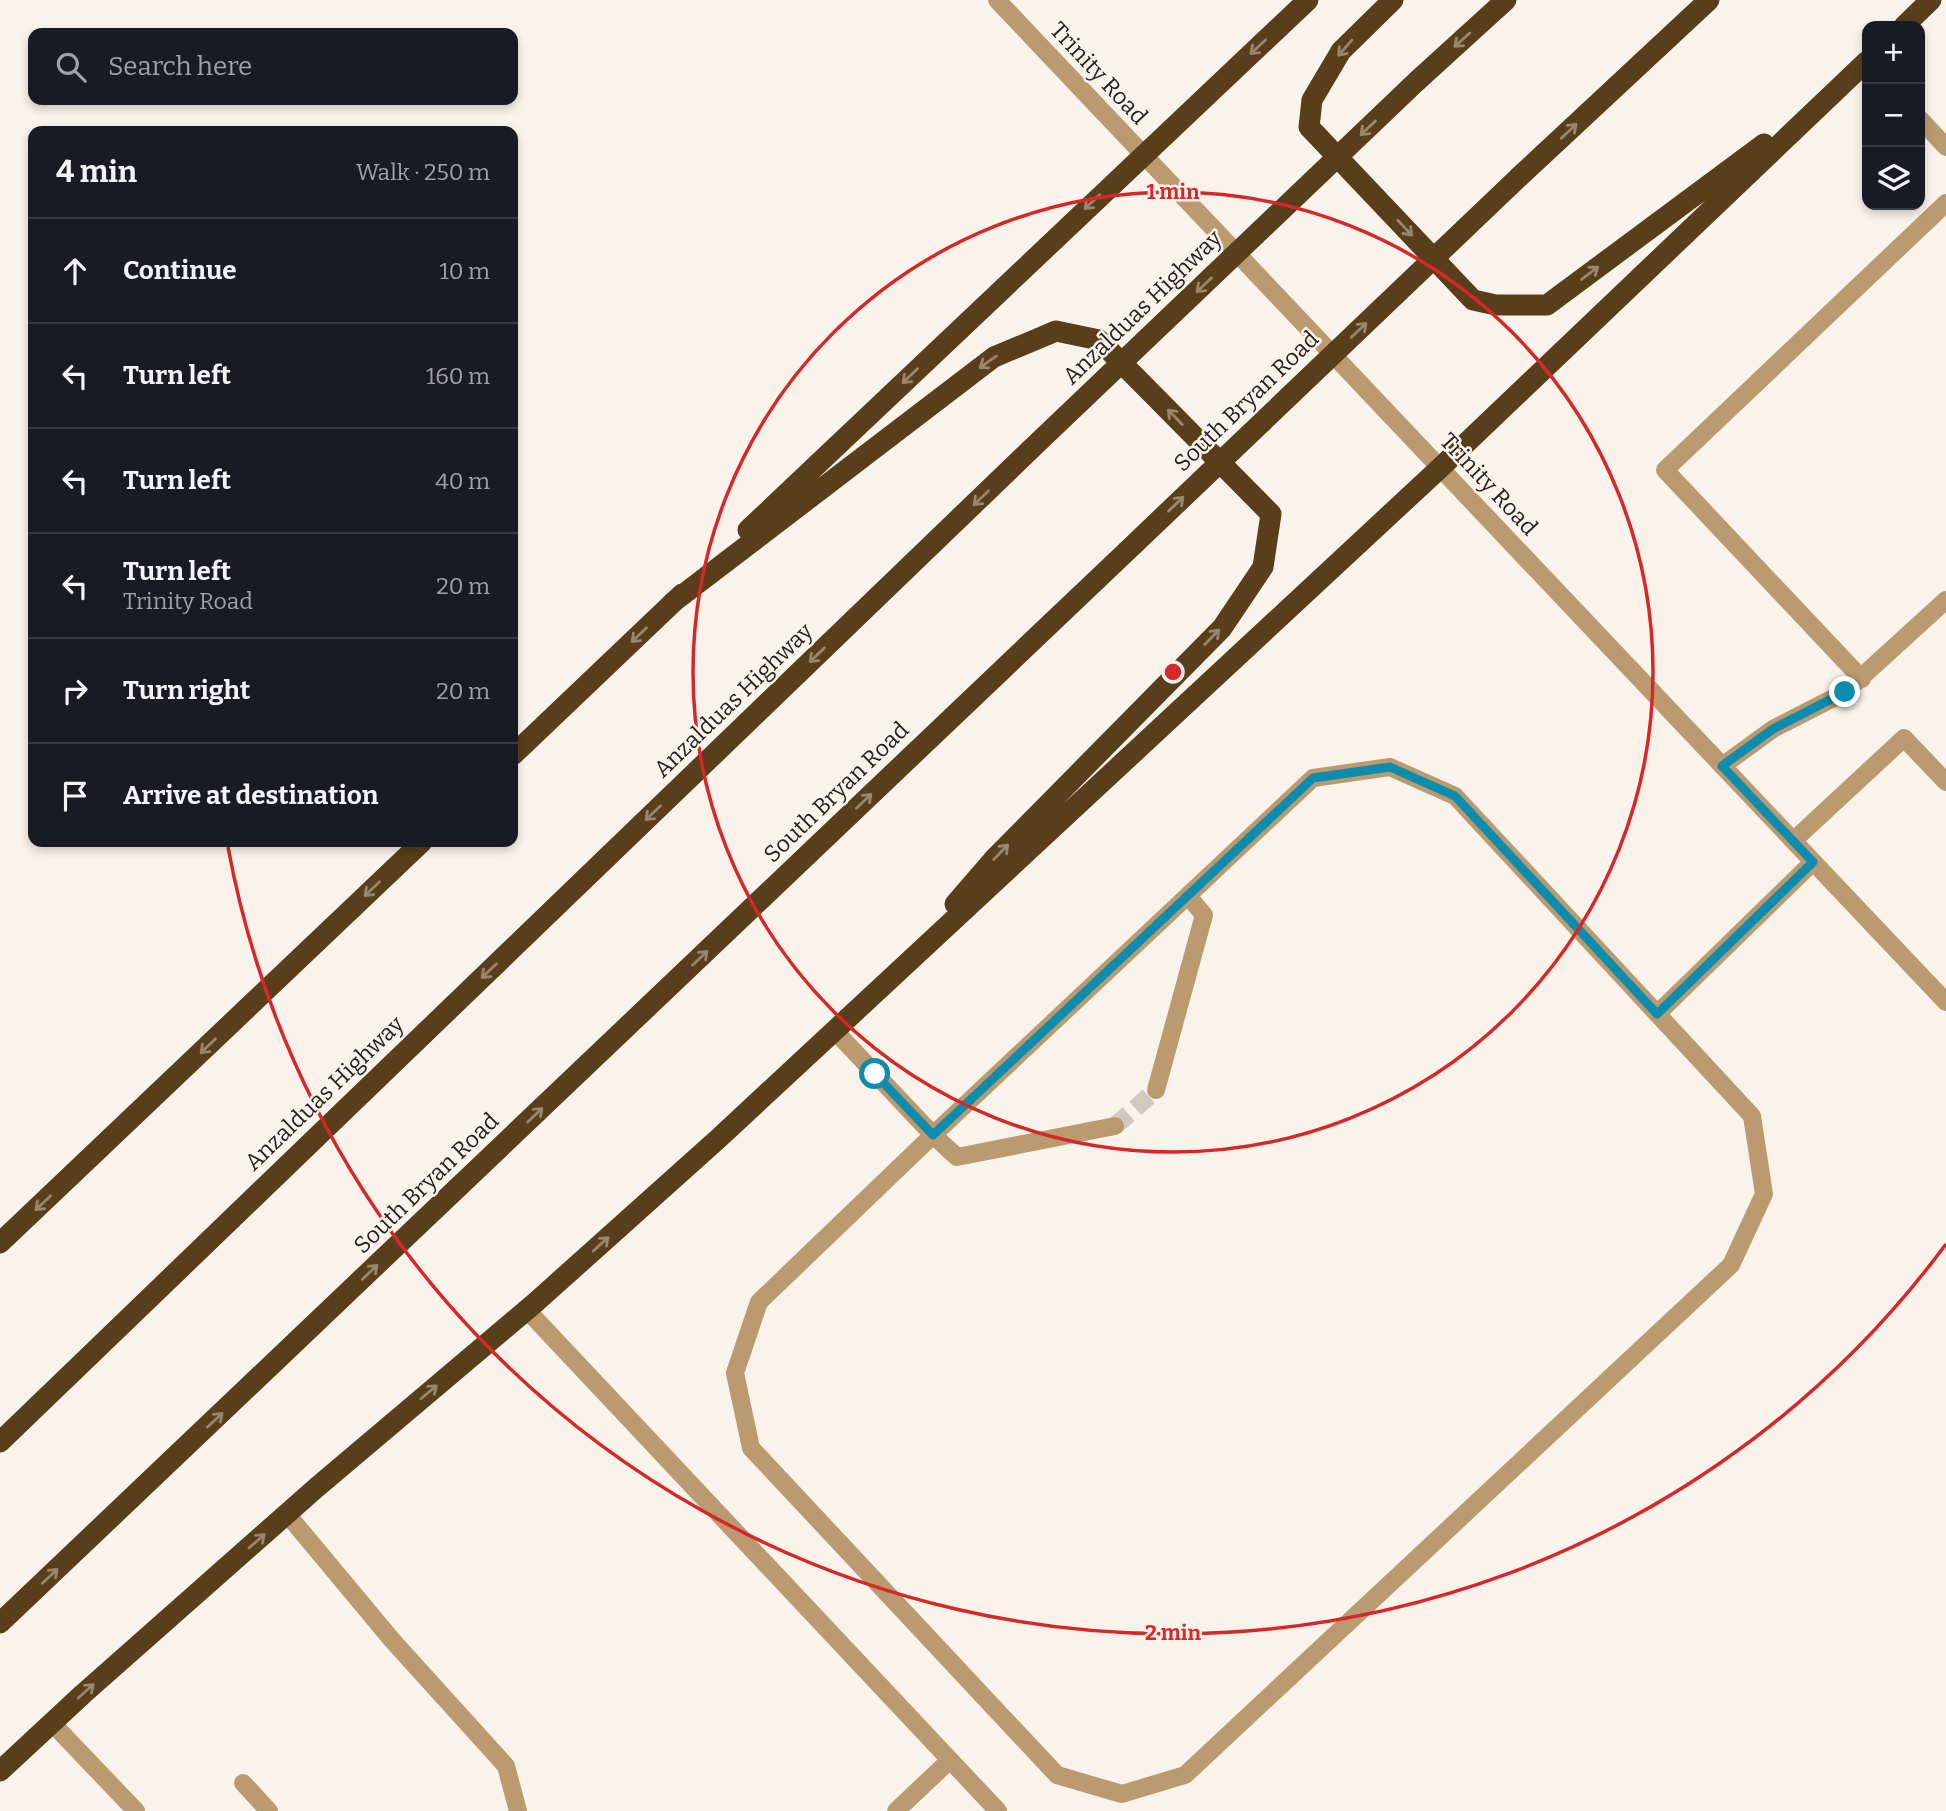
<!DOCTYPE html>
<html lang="en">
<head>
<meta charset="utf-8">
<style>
	body { margin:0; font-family:Bitter,serif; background:#242831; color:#f1f3f6 }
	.controls { position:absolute; right:21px; top:21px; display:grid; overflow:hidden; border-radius:14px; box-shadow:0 4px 10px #0003 }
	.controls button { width:63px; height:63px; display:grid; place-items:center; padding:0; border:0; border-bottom:2px solid #363941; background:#171b24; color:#f1f3f6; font:35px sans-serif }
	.stop { position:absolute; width:21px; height:21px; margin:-16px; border:5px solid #0e8cad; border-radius:50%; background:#fff }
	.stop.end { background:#0e8cad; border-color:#fff; box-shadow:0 2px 7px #0008 }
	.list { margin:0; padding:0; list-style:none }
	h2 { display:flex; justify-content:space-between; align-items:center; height:91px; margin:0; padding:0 28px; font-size:30px }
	h2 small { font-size:23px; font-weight:400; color:#9ea1a6 }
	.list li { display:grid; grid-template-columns:46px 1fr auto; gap:21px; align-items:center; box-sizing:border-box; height:105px; padding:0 28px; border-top:2px solid #363941 }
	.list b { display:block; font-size:26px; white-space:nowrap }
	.list p { margin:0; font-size:23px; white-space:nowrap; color:#9ea1a6 }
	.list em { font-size:23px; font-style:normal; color:#9ea1a6 }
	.icon { flex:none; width:38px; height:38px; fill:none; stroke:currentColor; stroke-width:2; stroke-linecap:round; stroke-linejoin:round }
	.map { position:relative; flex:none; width:1946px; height:1811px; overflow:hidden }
	.search { position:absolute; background:#171b24; box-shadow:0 4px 10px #0003; left:28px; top:28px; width:490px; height:77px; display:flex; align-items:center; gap:18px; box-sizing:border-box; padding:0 24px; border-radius:14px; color:#9ea1a6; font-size:26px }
	.panel { position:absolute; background:#171b24; box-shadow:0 4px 10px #0003; left:28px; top:126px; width:490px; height:721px; border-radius:14px }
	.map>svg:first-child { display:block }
</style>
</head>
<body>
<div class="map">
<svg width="1946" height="1811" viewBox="0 0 1946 1811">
	<rect width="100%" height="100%" fill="#faf3eb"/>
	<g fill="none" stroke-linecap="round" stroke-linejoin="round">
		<path stroke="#cfc9c2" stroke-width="18" stroke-dasharray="18 9" stroke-linecap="butt" d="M1115,1126L1156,1090"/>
		<path stroke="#bb9a6f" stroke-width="18" d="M997,0L1946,1002
			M1920,119L1946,147
			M1862,679L1665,470L1946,203
			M1722,766L1773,729L1845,692L1946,600
			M1793,841L1904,738L1946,782
			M1657,1014L1813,862
			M835,1031L933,1135L1313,778L1390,767L1455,796L1752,1116L1764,1194L1731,1265L1185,1775L1122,1794L1057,1775L751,1448L735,1373L759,1302L933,1135L957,1157L1115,1126
			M1156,1090L1204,915L1188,896
			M527,1310L998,1811
			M287,1514L392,1640L506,1766L518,1811
			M52,1723L136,1811
			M243,1783L269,1811
			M896,1811L950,1760"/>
		<path stroke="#583e1a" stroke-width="21" d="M1393,0L1341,51L1312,100L1309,127L1473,300L1496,305H1547L1764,144
			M1904,26L1931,0
			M1417,81L1506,0
			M1519,177L1709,0
			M748,530L1308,0
			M672,603L994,357L1056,331L1099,340L1271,514L1263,567L1222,628L993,860L955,904
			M513,755L682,594
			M0,1243L422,842
			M0,1442L1030,450
			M0,1623L1127,551
			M0,1771L83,1694L316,1488L536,1302L719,1138L1440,468L1867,61"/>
		<path stroke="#583e1a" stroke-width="21" d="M1030,450L1417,81
			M1127,551L1519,177"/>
	</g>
	<defs><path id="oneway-shaft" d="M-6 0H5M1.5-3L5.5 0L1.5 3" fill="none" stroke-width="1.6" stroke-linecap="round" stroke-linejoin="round" transform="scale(1.75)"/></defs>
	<g stroke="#99866e">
		<use href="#oneway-shaft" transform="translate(1462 40) rotate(138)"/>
		<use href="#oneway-shaft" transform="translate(1258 47) rotate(137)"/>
		<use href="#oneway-shaft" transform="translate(1345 48) rotate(131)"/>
		<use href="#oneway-shaft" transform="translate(1368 128) rotate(136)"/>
		<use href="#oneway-shaft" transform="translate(1569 131) rotate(-43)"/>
		<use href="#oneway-shaft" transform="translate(1092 202) rotate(136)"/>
		<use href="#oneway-shaft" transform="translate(1405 228) rotate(47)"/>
		<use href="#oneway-shaft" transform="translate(1590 273) rotate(-37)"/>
		<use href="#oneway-shaft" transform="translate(1204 285) rotate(136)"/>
		<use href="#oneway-shaft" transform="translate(1359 330) rotate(-44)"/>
		<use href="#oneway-shaft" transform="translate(988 362) rotate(145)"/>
		<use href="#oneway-shaft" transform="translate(910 376) rotate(136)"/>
		<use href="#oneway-shaft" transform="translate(1175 417) rotate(-134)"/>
		<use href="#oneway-shaft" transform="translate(981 498) rotate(136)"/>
		<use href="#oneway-shaft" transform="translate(1176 504) rotate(-44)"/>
		<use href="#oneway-shaft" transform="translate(639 635) rotate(136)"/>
		<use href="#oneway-shaft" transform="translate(1212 637) rotate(-46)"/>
		<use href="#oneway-shaft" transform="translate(817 655) rotate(136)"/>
		<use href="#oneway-shaft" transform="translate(864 801) rotate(-44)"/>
		<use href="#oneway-shaft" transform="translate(653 813) rotate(136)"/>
		<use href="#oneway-shaft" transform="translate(1001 852) rotate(-46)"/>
		<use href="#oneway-shaft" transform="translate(372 889) rotate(136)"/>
		<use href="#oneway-shaft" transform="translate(700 958) rotate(-44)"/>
		<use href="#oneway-shaft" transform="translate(489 971) rotate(136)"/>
		<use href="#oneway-shaft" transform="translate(208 1046) rotate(136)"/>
		<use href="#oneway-shaft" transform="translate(535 1115) rotate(-44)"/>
		<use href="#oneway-shaft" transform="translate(43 1203) rotate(137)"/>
		<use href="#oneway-shaft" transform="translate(601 1244) rotate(-42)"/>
		<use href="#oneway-shaft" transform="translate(370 1272) rotate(-44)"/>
		<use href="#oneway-shaft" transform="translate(429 1392) rotate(-40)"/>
		<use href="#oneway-shaft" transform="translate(215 1420) rotate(-43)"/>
		<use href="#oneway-shaft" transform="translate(257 1541) rotate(-41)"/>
		<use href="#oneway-shaft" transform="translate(50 1576) rotate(-43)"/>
		<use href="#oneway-shaft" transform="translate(86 1691) rotate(-42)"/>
	</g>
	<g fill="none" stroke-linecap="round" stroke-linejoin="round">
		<path stroke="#0e8cad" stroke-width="9" d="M875,1074L933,1135L1313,778L1390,767L1455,796L1657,1014L1813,862L1722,766L1773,729L1845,692"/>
	</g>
	<g fill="none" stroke="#d62828" stroke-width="3.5">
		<circle cx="1173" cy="672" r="480"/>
		<path d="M1946 1244A961 961 0 0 1 228 847"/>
	</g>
	<g text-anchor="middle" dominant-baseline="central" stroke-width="5" stroke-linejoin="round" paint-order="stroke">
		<g font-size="23" fill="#23211e" stroke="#faf3eb">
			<text transform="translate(1099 73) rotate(47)">Trinity Road</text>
			<text transform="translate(1142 307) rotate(-44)">Anzalduas Highway</text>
			<text transform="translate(1246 401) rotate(-44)">South Bryan Road</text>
			<text transform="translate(1489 484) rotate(47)">Trinity Road</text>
			<text transform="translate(733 700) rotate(-44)">Anzalduas Highway</text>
			<text transform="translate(836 792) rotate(-44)">South Bryan Road</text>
			<text transform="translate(324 1093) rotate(-44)">Anzalduas Highway</text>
			<text transform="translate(426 1183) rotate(-44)">South Bryan Road</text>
		</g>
	</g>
	<circle cx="1173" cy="672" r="10" fill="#d62828" stroke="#faf3eb" stroke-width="3.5"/>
	<g font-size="21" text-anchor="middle" font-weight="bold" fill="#d62828" stroke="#faf3eb" stroke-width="5" stroke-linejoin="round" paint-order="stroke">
		<text x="1173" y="199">1 min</text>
		<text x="1173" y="1640">2 min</text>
	</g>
</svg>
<div class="controls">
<button>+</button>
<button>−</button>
<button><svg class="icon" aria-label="layers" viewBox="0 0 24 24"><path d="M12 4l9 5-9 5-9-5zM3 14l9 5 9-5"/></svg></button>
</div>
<div class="stop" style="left:875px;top:1074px"></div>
<div class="stop end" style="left:1845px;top:692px"></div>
<div class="search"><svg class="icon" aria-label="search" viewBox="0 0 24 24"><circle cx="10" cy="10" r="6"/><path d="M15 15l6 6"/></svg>Search here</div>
<section class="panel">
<h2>4 min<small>Walk · 250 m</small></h2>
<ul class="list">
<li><svg class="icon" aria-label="ahead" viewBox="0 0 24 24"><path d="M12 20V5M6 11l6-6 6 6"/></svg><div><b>Continue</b></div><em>10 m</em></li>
<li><svg class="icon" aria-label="left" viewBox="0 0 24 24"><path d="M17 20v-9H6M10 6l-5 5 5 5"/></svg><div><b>Turn left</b></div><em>160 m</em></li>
<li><svg class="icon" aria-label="left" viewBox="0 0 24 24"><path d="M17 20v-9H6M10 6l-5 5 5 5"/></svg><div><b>Turn left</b></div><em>40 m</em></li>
<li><svg class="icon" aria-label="left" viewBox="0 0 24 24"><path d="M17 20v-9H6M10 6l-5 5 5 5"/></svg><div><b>Turn left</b><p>Trinity Road</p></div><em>20 m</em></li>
<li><svg class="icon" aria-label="right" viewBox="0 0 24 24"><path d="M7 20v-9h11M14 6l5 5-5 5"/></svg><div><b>Turn right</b></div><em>20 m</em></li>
<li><svg class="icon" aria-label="arrive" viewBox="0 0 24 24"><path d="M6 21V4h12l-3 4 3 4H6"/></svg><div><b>Arrive at destination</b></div></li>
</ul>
</section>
</div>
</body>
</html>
